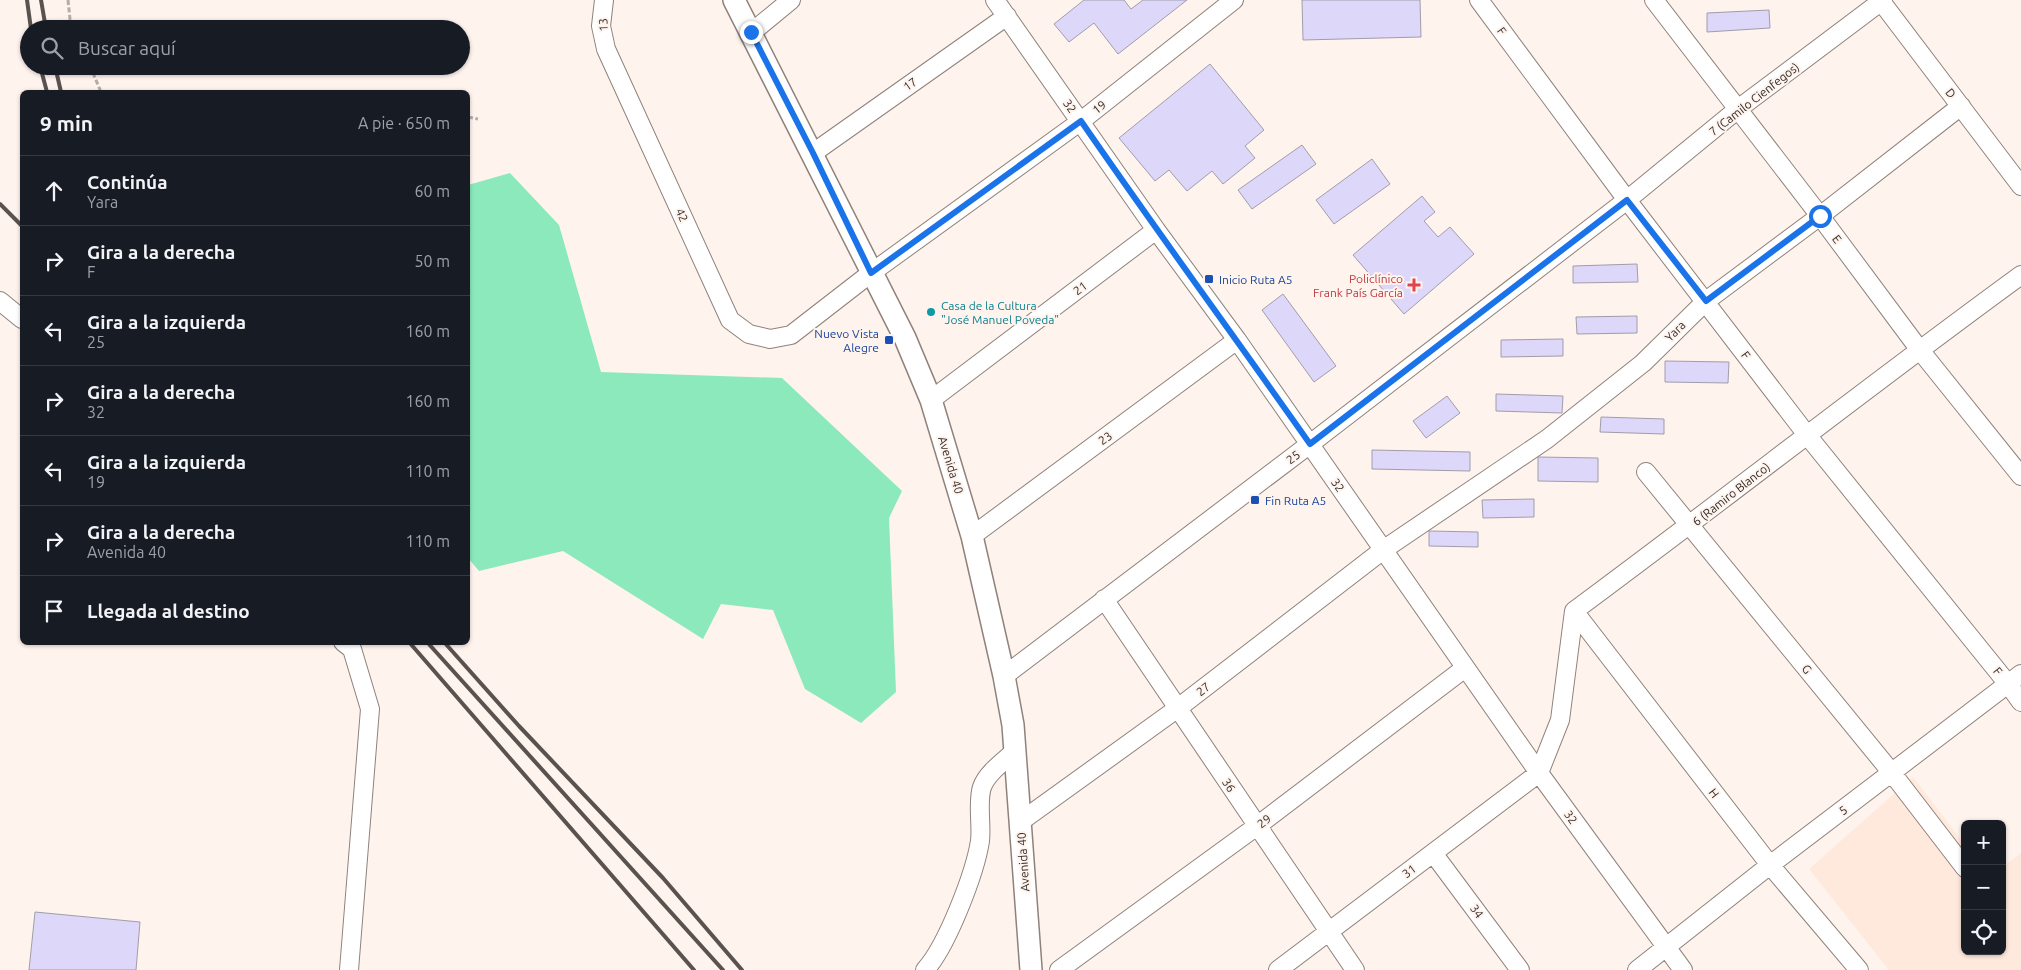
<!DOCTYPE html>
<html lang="es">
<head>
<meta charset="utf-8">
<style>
	body { margin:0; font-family:Ubuntu,sans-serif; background:#242831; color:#f1f3f6 }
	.controls { position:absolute; right:15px; bottom:15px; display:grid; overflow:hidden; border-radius:8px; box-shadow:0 1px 4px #0004 }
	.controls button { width:45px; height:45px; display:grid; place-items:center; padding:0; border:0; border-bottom:1px solid #363941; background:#171b24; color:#f1f3f6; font:25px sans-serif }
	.stop { position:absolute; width:15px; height:15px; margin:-11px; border:4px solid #1a73e8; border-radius:50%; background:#fff }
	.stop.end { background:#1a73e8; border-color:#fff; box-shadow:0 1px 5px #0008 }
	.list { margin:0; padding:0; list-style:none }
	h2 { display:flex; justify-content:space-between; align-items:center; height:65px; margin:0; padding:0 20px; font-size:21px }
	h2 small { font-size:16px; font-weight:400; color:#9ea1a6 }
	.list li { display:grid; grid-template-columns:32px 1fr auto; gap:15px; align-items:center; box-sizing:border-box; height:70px; padding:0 20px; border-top:1px solid #363941 }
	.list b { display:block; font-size:19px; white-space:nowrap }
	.list p { margin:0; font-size:16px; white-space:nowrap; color:#9ea1a6 }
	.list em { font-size:16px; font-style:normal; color:#9ea1a6 }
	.icon { flex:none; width:28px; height:28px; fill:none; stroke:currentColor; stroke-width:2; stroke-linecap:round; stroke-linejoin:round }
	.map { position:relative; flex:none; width:2021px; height:970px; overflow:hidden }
	.search { position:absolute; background:#171b24; box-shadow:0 1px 4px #0004; left:20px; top:20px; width:450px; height:55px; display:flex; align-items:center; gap:12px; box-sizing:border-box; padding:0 18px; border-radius:28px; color:#9ea1a6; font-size:19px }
	.panel { position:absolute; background:#171b24; box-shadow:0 1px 4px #0004; left:20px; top:90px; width:450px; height:555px; border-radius:8px }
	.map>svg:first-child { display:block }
</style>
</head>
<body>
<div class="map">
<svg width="2021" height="970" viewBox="0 0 2021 970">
	<rect width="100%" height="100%" fill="#fff3ed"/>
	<path fill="#ffe9dd" d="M1913,777L1965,845V951H2002V867L2021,853V970H1889L1809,869Z"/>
	<path fill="#8ce9bc" d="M510,173L559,225L601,372L782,378L902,491L889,518L896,692L861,723L805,689L773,610L721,604L703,639L563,551L479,571L468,558V185Z"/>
	<path fill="#ddd7fa" stroke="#a09daa" d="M1084,0H1124L1131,9L1143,0H1187L1118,54L1094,23L1069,42L1054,24Z
		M1302,0H1420L1421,37L1303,40Z
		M1769,10L1770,28L1707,32V13Z
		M1210,64L1264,130L1245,146L1255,158L1223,184L1212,171L1187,191L1169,170L1155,181L1119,138Z
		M1302,145L1316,164L1252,209L1238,190Z
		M1372,159L1390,184L1334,224L1316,200Z
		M1422,196L1435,212L1424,221L1438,237L1450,227L1474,254L1404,314L1353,255Z
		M1637,264L1638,282L1573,283V266Z
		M1283,294L1336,366L1314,382L1262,310Z
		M1637,316V333L1577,334L1576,317Z
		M1563,339V356L1501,357V340Z
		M1665,361L1729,362L1728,383L1665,382Z
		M1496,394L1563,396L1562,413L1496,411Z
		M1447,396L1460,413L1426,438L1413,421Z
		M1601,417L1664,419V434L1600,432Z
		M1372,450L1470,452V471L1372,469Z
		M1538,457L1598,458V482L1538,481Z
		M1534,499V517L1483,518L1482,500Z
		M1429,531L1478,532V547L1429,546Z
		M35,912L140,922L136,970H29Z"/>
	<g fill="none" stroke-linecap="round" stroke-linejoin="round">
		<defs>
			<path id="minor" d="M604,0L601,26L606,49L730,320L749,334L770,339L791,335L871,273L1081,121L1234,0
				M995,0L1156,230L1237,340L1539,773L1683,970
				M1479,0L1627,200L1807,435L2008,684L2021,702
				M1654,0L1820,216L1919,349L2021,476
				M1880,0L2021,186
				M751,33L791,0
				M813,153L1007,16
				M0,301L22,319
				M931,400L1156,230
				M1646,472L1892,773L1965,868
				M972,536L1237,340
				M1104,599L1355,970
				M1574,611L1770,865L1859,970
				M343,642L352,649L370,709L349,970
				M1004,676L1310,444L1627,200L1738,109L1883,0
				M1020,822L1178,708L1383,550L1547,439L1643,363L1706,301L1820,216L1961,106
				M1433,853L1520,970
				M925,970C947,946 975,873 980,841C982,825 977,802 982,787C987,773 1004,761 1015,751
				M1059,970L1257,826L1465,668
				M1278,970L1539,773L1560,720L1574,611C1724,500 1870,385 2021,275
				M1637,970L1770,865L2021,674"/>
			<path id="major" d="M734,0L905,338L931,400L972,536L1004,676L1013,725L1031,970"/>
		</defs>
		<use href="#minor" stroke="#8f827b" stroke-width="20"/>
		<use href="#major" stroke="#8f827b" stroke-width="24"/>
		<path stroke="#b6aca7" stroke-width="3" stroke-dasharray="5 2.5" stroke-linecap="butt" d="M68,0L70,19L74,29
			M90,66L101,92
			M468,117L478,119"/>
		<use href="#minor" stroke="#fff" stroke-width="18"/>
		<use href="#major" stroke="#fff" stroke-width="21"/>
		<path stroke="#59524f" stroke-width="4" d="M27,0L31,29
			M41,0L46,29
			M40,66L47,92
			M55,66L61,92
			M0,204L22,226
			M409,642L694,970
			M427,642L723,970
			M444,642L519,726L663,878L742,970"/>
	</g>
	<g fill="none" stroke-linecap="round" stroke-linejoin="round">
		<path stroke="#1a73e8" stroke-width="6" d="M751,32L813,153L871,273L1081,121C1156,230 1234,336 1310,444L1627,200L1706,301L1820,216"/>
	</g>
	<g fill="#1a4fb4" stroke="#fff3ed" stroke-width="2">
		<rect x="1204" y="274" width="10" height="10" rx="2.5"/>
		<rect x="884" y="335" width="10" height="10" rx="2.5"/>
		<rect x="1250" y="495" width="10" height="10" rx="2.5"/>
	</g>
	<path fill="#e0444e" stroke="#fff3ed" stroke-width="2" d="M1411.5 277.5h5v5h5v5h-5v5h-5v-5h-5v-5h5z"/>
	<circle fill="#0f9aa8" stroke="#fff3ed" stroke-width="2" cx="931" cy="312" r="5"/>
	<g text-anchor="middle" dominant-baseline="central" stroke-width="4" stroke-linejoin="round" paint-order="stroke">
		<g font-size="12" fill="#322d2a" stroke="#fff3ed">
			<text transform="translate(603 25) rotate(-92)">13</text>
			<text transform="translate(1502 31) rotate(54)">F</text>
			<text transform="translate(910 84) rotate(-35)">17</text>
			<text transform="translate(1951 93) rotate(52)">D</text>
			<text transform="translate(1754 99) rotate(-38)">7 (Camilo Cienfegos)</text>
			<text transform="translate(1070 106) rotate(55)">32</text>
			<text transform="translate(1099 107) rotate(-38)">19</text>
			<text transform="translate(682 215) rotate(66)">42</text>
			<text transform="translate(1837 239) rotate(53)">E</text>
			<text transform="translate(1080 288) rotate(-37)">21</text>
			<text transform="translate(1675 331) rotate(-45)">Yara</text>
			<text transform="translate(1746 355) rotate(53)">F</text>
			<text transform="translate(1105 438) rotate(-36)">23</text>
			<text transform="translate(1293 457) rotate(-37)">25</text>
			<text transform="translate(951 465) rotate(73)">Avenida 40</text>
			<text transform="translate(1338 485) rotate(56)">32</text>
			<text transform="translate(1731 494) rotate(-38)">6 (Ramiro Blanco)</text>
			<text transform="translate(1807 669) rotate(51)">G</text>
			<text transform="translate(1998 671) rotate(51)">F</text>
			<text transform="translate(1203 689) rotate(-38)">27</text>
			<text transform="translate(1229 785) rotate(57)">36</text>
			<text transform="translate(1714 793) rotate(52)">H</text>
			<text transform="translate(1843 810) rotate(-37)">5</text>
			<text transform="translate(1571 817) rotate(54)">32</text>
			<text transform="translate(1264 821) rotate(-37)">29</text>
			<text transform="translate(1023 862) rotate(-94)">Avenida 40</text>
			<text transform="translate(1409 871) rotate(-37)">31</text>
			<text transform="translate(1477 911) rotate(54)">34</text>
		</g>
		<g font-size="12" fill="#be3a42" stroke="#fff3ed" text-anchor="end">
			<text x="1403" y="278">Policlínico<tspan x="1403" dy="14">Frank País García</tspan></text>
		</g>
		<g font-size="12" fill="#164399" stroke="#fff3ed" text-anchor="start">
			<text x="1219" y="279">Inicio Ruta A5</text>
			<text x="879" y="333" text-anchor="end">Nuevo Vista<tspan x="879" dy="14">Alegre</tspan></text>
			<text x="1265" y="500">Fin Ruta A5</text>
		</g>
		<g font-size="12" fill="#0d838f" stroke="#fff3ed" text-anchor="start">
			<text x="941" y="305">Casa de la Cultura<tspan x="941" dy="14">"José Manuel Poveda"</tspan></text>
		</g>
	</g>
</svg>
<div class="controls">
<button>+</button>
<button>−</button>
<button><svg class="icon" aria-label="locate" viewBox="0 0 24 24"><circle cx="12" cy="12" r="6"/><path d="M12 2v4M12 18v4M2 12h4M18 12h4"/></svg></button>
</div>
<div class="stop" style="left:1820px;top:216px"></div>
<div class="stop end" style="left:751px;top:32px"></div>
<div class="search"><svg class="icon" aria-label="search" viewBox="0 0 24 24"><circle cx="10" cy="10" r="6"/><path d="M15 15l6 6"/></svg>Buscar aquí</div>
<section class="panel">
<h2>9 min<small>A pie · 650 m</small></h2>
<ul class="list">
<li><svg class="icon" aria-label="ahead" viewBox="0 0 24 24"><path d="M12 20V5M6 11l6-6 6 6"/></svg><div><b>Continúa</b><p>Yara</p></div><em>60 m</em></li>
<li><svg class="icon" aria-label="right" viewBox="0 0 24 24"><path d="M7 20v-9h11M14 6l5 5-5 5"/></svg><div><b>Gira a la derecha</b><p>F</p></div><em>50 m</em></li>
<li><svg class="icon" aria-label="left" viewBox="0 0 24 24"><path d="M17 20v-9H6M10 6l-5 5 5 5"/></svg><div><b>Gira a la izquierda</b><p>25</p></div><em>160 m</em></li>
<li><svg class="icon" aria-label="right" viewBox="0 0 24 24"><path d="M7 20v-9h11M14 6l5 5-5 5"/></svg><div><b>Gira a la derecha</b><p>32</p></div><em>160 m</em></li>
<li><svg class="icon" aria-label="left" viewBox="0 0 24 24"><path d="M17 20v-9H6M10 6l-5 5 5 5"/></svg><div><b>Gira a la izquierda</b><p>19</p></div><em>110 m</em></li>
<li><svg class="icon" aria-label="right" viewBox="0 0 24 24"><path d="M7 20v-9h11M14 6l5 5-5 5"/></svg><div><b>Gira a la derecha</b><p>Avenida 40</p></div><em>110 m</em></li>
<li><svg class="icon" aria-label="arrive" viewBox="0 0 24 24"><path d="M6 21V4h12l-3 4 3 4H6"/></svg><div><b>Llegada al destino</b></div></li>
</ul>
</section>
</div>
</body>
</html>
